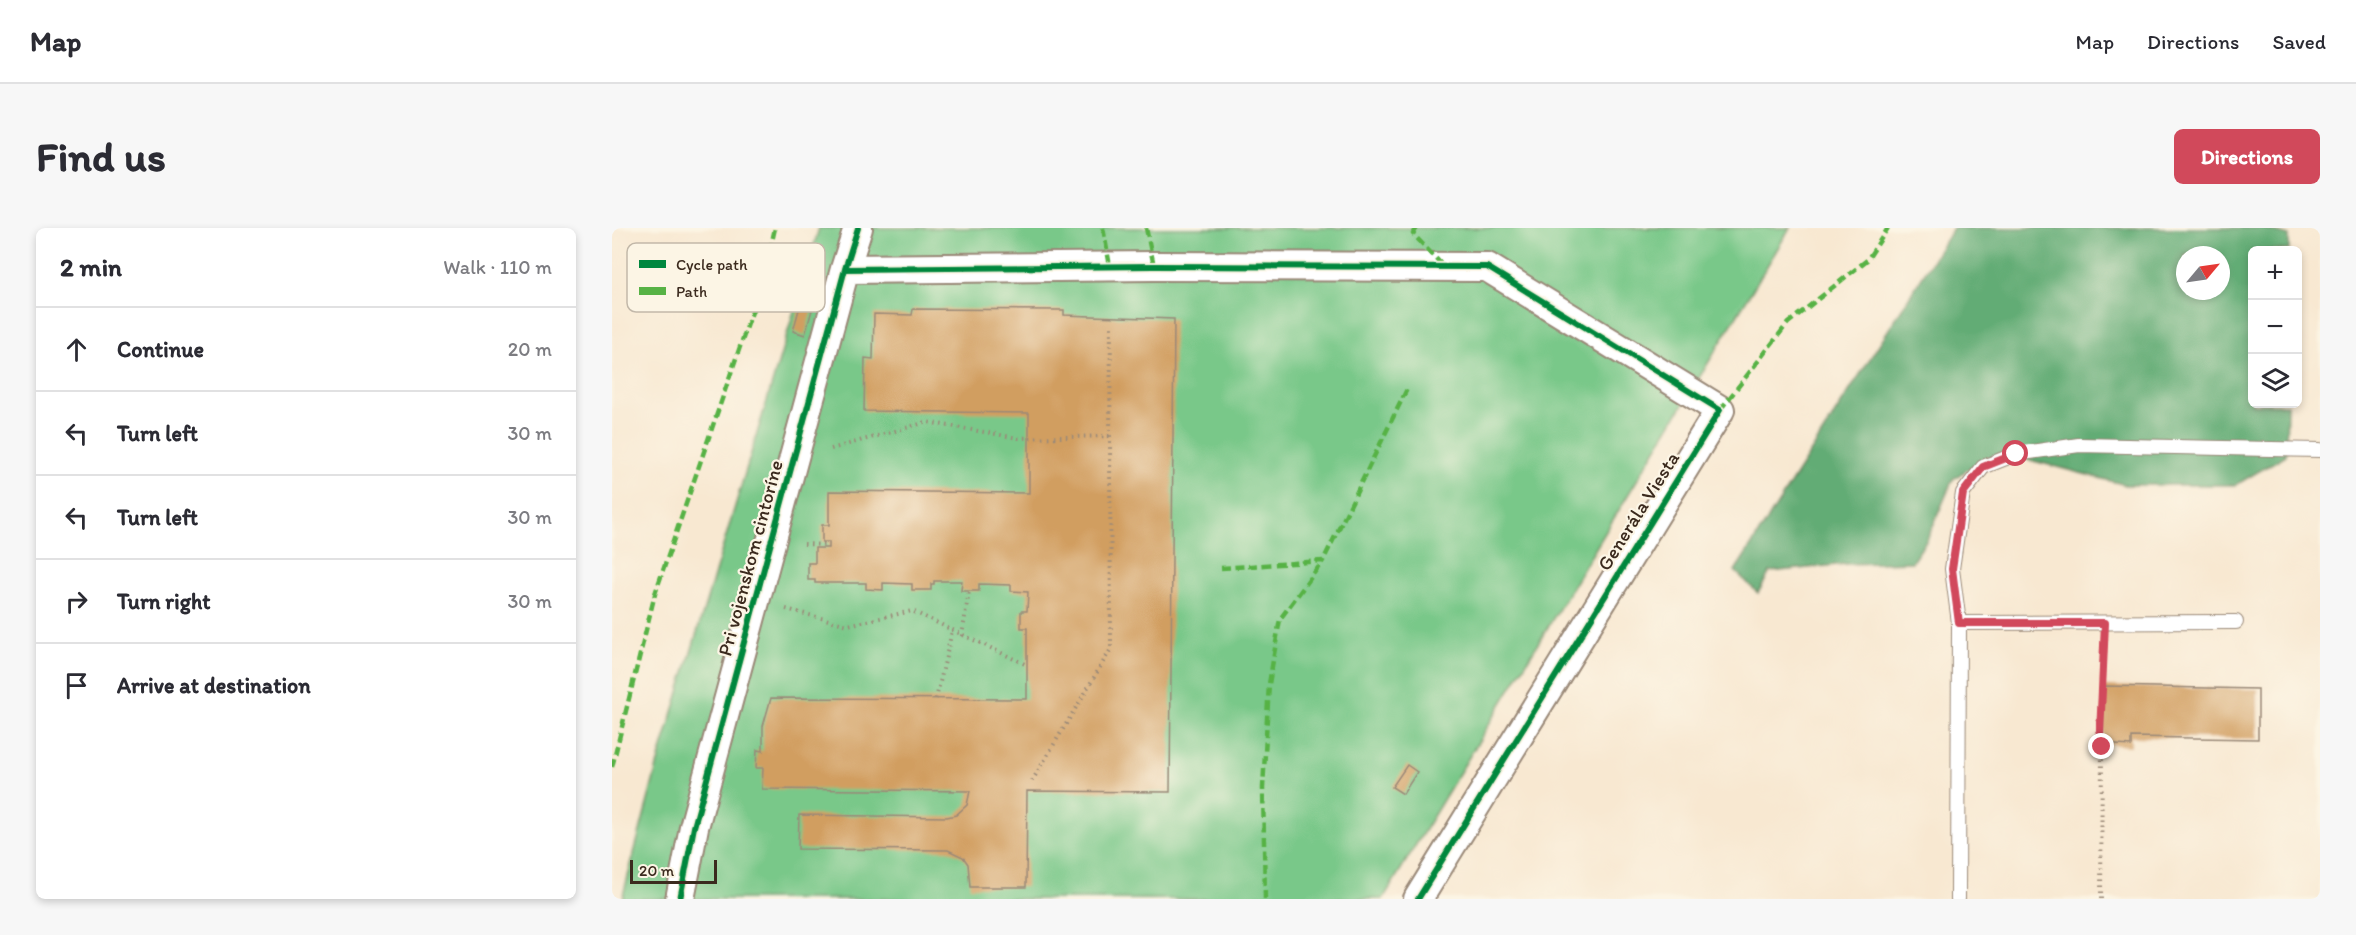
<!DOCTYPE html>
<html lang="en">
<head>
<meta charset="utf-8">
<style>
	body { margin:0; font-family:Itim,sans-serif; background:#f7f7f7; color:#2b2b33 }
	.controls { position:absolute; right:18px; top:18px; display:grid; overflow:hidden; border-radius:9px; box-shadow:0 3px 9px #0003 }
	.controls button { width:54px; height:54px; display:grid; place-items:center; padding:0; border:0; border-bottom:2px solid #e1e1e2; background:#fff; color:#2b2b33; font:30px sans-serif }
	.compass { position:absolute; left:1564px; top:18px; width:54px; height:54px; border-radius:50%; background:#fff; box-shadow:0 3px 9px #0003; rotate:61deg }
	.scale { position:absolute; left:18px; bottom:15px; width:87px; box-sizing:border-box; padding-left:6px; border:3px solid #3b2a1e; border-top:0; font-size:16px; line-height:21px; white-space:nowrap; color:#3b2a1e; -webkit-text-stroke:4px #fcf5e5; paint-order:stroke }
	.stop { position:absolute; width:18px; height:18px; margin:-14px; border:4px solid #d1495b; border-radius:50%; background:#fff }
	.stop.end { background:#d1495b; border-color:#fff; box-shadow:0 2px 6px #0008 }
	.list { margin:0; padding:0; list-style:none }
	h2 { display:flex; justify-content:space-between; align-items:center; height:78px; margin:0; padding:0 24px; font-size:26px }
	h2 small { font-size:20px; font-weight:400; color:#7c7c81 }
	.list li { display:grid; grid-template-columns:39px 1fr auto; gap:18px; align-items:center; box-sizing:border-box; height:84px; padding:0 24px; border-top:2px solid #e1e1e2 }
	.list b { display:block; font-size:22px; white-space:nowrap }
	.list em { font-size:20px; font-style:normal; color:#7c7c81 }
	.icon { flex:none; width:33px; height:33px; fill:none; stroke:currentColor; stroke-width:2; stroke-linecap:round; stroke-linejoin:round }
	.map { position:relative; flex:none; width:1708px; height:671px; overflow:hidden; border-radius:9px }
	header { display:flex; align-items:center; gap:36px; box-sizing:border-box; height:84px; padding:0 30px; background:#fff; border-bottom:2px solid #e1e1e2 }
	header strong { font-size:28px }
	nav { display:flex; gap:33px; margin-inline-start:auto; font-size:21px }
	.intro { display:flex; align-items:center; justify-content:space-between; box-sizing:border-box; height:144px; padding:0 36px }
	h1 { margin:0; font-size:42px }
	.button { padding:15px 27px; border-radius:9px; background:#d1495b; color:#fff; font-size:21px; font-weight:700 }
	main { display:flex; gap:36px; padding:0 36px }
	aside { flex:1; background:#fff; border-radius:9px; box-shadow:0 3px 9px #0003 }
	.map>svg:first-child { display:block }
</style>
</head>
<body>
<header>
<strong>Map</strong>
<nav><a>Map</a><a>Directions</a><a>Saved</a></nav>
</header>
<div class="intro"><h1>Find us</h1><a class="button">Directions</a></div>
<main>
<aside>
<h2>2 min<small>Walk · 110 m</small></h2>
<ul class="list">
<li><svg class="icon" aria-label="ahead" viewBox="0 0 24 24"><path d="M12 20V5M6 11l6-6 6 6"/></svg><div><b>Continue</b></div><em>20 m</em></li>
<li><svg class="icon" aria-label="left" viewBox="0 0 24 24"><path d="M17 20v-9H6M10 6l-5 5 5 5"/></svg><div><b>Turn left</b></div><em>30 m</em></li>
<li><svg class="icon" aria-label="left" viewBox="0 0 24 24"><path d="M17 20v-9H6M10 6l-5 5 5 5"/></svg><div><b>Turn left</b></div><em>30 m</em></li>
<li><svg class="icon" aria-label="right" viewBox="0 0 24 24"><path d="M7 20v-9h11M14 6l5 5-5 5"/></svg><div><b>Turn right</b></div><em>30 m</em></li>
<li><svg class="icon" aria-label="arrive" viewBox="0 0 24 24"><path d="M6 21V4h12l-3 4 3 4H6"/></svg><div><b>Arrive at destination</b></div></li>
</ul>
</aside>
<div class="map">
<svg width="1708" height="671" viewBox="0 0 1708 671">
	<rect width="100%" height="100%" fill="#fcf5e5"/>
	<filter id="ink" filterUnits="userSpaceOnUse"><feTurbulence type="fractalNoise" baseFrequency=".0167" numOctaves="2"/><feDisplacementMap in="SourceGraphic" scale="12" xChannelSelector="R" yChannelSelector="G"/><feConvolveMatrix kernelMatrix="1 2 1 2 8 2 1 2 1" color-interpolation-filters="sRGB"/></filter>
	<filter id="wash" filterUnits="userSpaceOnUse"><feTurbulence type="fractalNoise" baseFrequency=".008" numOctaves="4" result="noise"/><feDisplacementMap in="SourceGraphic" scale="24" xChannelSelector="R" yChannelSelector="G"/><feGaussianBlur stdDeviation="1.35" result="paint"/><feColorMatrix in="noise" values="0 0 0 0 0 0 0 0 0 0 0 0 0 0 0 0 0 1.4 0 .05"/><feComposite in="paint" operator="in"/></filter>
	<g filter="url(#wash)">
		<rect width="100%" height="100%" fill="#f8e8d1"/>
		<path fill="#79c889" stroke="#5a7954" stroke-width="1.5" d="M207,0H1178L771,671H10L48,527Z"/>
		<path fill="#62ac75" stroke="#4e6b4a" stroke-width="1.5" fill-rule="evenodd" d="M1341,0H1650L1677,8V22H1640V176H1675L1674,227L1624,257H1514L1391,225L1355,242L1341,251L1315,312L1300,334L1234,336L1158,344L1146,365L1123,343ZM1573,27H1609V63H1573Z"/>
		<g id="blocks">
			<path fill="#d19e60" d="M188,78L200,82L193,107L181,103Z
				M301,81L452,82V87L562,91L558,564L415,563L414,659H358L356,636L351,629L336,622L186,621L187,587L335,589L344,587L355,577L358,563L150,561L151,540H144L145,522L151,523V498L159,470L415,471V400H409V383H415L416,364L399,363V357L367,356V363H349L350,353H322V356H319V362H300V356L271,355V362L254,361V355H203V352H196V335H203V320H217V314H210V297H217V263L417,265V185L252,183L253,130L261,131L262,86L300,87Z
				M1491,458L1646,461V511L1519,509V518L1491,516Z
				M795,537L805,544L791,566L780,559Z"/>
		</g>
	</g>
	<g filter="url(#ink)">
		<use href="#blocks" fill-opacity="0" stroke="#9a8978" stroke-width="1.5"/>
		<g fill="none" stroke-linecap="round" stroke-linejoin="round">
			<defs>
				<path id="service" d="M1347,395L1340,341L1351,265L1371,239L1404,226L1467,217L1708,222
					M1346,671L1347,395L1624,394"/>
				<path id="minor" d="M233,41L542,38L875,39L1108,182L806,671
					M68,671L82,599L233,41L246,0"/>
			</defs>
			<use href="#service" stroke="#9a8978" stroke-width="16"/>
			<use href="#minor" stroke="#9a8978" stroke-width="32"/>
			<path stroke="#9a8978" stroke-width="4" stroke-dasharray="1.5 4.5" stroke-linecap="butt" d="M219,221L315,194L406,210L498,208
				M192,316L216,317
				M174,381L236,397L300,383L415,437
				M350,408L357,363
				M324,471L340,403
				M420,553L499,421L498,208L499,96
				M1489,671L1490,519L1488,506L1492,414"/>
			<use href="#service" stroke="#fff" stroke-width="14"/>
			<use href="#minor" stroke="#fff" stroke-width="28"/>
			<path stroke="#57b245" stroke-width="4.5" stroke-dasharray="9 4.5" stroke-linecap="butt" d="M491,0L498,38
				M534,0L542,38
				M805,0L801,6L832,39
				M1108,182L1176,95L1255,32L1276,0
				M609,340L711,333L795,161
				M0,539L43,366L152,49L163,0
				M653,671L651,560L657,456L668,391L711,333"/>
			<defs>
				<path id="cycleway" d="M233,41L542,38L875,39L1108,182L806,671
					M68,671L82,599L233,41L246,0"/>
			</defs>
			<use href="#cycleway" stroke="#fcf5e5" stroke-width="10"/>
			<use href="#cycleway" stroke="#00873e" stroke-width="6"/>
		</g>
	</g>
	<g fill="none" stroke-linecap="round" stroke-linejoin="round" filter="url(#ink)">
		<path stroke="#d1495b" stroke-width="8" d="M1404,226L1371,239L1351,265L1340,341L1347,395H1493L1488,506L1490,519"/>
	</g>
	<g text-anchor="middle" dominant-baseline="central" stroke-width="4.5" stroke-linejoin="round" paint-order="stroke">
		<g font-size="20" fill="#3b2a1e" stroke="#fcf5e5">
			<text transform="translate(1026 283) rotate(-58)">Generála Viesta</text>
			<text transform="translate(138 330) rotate(-75)">Pri vojenskom cintoríne</text>
		</g>
	</g>
	<rect x="15" y="15" width="198" height="69" rx="9" fill="#fcf5e5" stroke="#c2b8a9" stroke-width="1.5"/>
	<rect x="27" y="32" width="27" height="8" fill="#00873e"/>
	<rect x="27" y="59" width="27" height="8" fill="#57b245"/>
	<g font-size="16" fill="#3b2a1e">
		<text x="64" y="42">Cycle path</text>
		<text x="64" y="69">Path</text>
	</g>
</svg>
<div class="controls">
<button>+</button>
<button>−</button>
<button><svg class="icon" aria-label="layers" viewBox="0 0 24 24"><path d="M12 4l9 5-9 5-9-5zM3 14l9 5 9-5"/></svg></button>
</div>
<svg class="compass" viewBox="-18 -18 36 36"><path d="M0-13l5 13h-10z" fill="#e53935"/><path d="M0 13l5-13h-10z" fill="#7c7c81"/></svg>
<div class="scale">20 m</div>
<div class="stop" style="left:1404px;top:226px"></div>
<div class="stop end" style="left:1490px;top:519px"></div>
</div>
</main>
</body>
</html>
